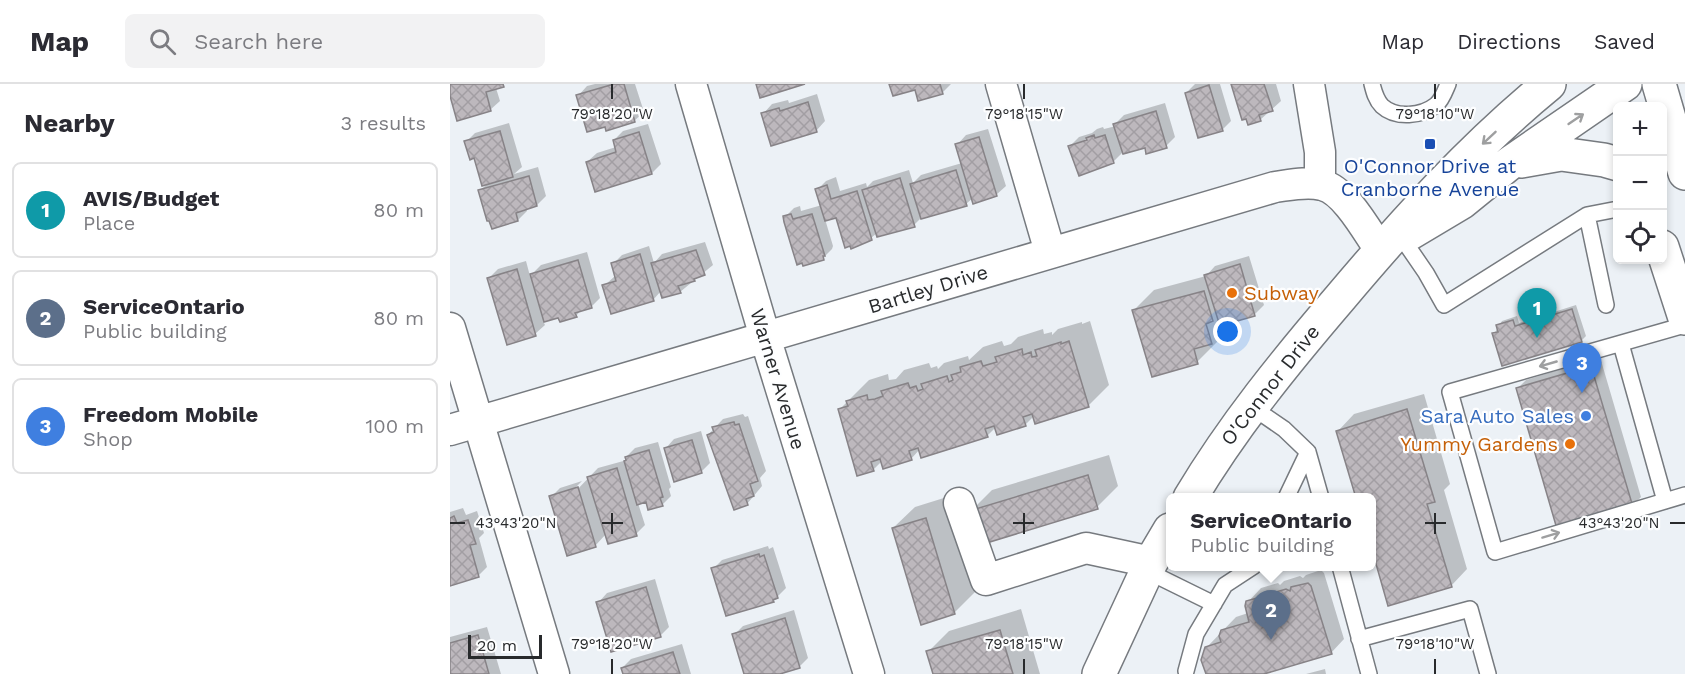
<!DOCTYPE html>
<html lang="en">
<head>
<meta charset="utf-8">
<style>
	body { margin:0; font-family:"Work Sans",sans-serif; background:#f2f2f3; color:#2b2b33 }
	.controls { position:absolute; right:18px; top:18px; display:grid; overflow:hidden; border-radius:9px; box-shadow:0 3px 9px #0003 }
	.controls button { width:54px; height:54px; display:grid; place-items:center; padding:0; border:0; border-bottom:2px solid #e1e1e2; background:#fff; color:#2b2b33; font:30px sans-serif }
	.scale { position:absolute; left:18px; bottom:15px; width:74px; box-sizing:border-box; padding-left:6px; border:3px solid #282a2c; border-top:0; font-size:16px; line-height:21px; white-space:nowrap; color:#282a2c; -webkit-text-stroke:4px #fdfeff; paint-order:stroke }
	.you { position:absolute; left:778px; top:248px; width:21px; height:21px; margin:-15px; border:4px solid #fff; border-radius:50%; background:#1a73e8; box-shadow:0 0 0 9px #1a73e833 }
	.badge { display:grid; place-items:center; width:39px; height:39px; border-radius:50%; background:#db2777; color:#fff; font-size:20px; font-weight:700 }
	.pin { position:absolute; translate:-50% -50px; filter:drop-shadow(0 2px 3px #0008) }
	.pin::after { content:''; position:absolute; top:32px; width:21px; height:18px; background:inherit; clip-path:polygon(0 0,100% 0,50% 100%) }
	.popup { position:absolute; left:716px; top:409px; width:210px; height:78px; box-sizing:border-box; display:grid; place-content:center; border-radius:9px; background:#fff; filter:drop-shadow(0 2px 4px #0005); font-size:20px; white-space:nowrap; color:#7c7c81 }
	.popup b { font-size:22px; color:#2b2b33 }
	.popup::after { content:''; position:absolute; left:50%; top:100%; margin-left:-12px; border:12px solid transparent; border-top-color:#fff }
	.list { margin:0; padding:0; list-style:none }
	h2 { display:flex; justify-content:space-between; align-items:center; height:78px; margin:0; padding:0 24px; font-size:26px }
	h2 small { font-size:20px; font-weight:400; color:#7c7c81 }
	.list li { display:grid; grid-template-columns:39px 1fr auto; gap:18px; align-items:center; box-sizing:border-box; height:96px; margin:0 12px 12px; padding:0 12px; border:2px solid #e1e1e2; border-radius:9px }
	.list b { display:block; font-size:22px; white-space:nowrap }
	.list p { margin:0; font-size:20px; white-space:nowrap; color:#7c7c81 }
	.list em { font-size:20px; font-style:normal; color:#7c7c81 }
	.icon { flex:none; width:33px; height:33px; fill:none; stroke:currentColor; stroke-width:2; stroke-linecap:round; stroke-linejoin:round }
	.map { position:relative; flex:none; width:1235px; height:590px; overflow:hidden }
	header { display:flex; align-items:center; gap:36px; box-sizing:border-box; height:84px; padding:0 30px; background:#fff; border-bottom:2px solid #e1e1e2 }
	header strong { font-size:28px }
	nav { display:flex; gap:33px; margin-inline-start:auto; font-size:21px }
	.search { width:420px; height:54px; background:#f2f2f3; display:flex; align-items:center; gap:15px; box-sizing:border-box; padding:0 21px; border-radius:9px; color:#7c7c81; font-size:22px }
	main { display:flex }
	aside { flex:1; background:#fff }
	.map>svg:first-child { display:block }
</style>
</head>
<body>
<header>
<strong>Map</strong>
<div class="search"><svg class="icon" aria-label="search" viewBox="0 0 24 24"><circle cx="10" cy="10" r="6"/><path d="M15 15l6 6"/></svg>Search here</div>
<nav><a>Map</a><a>Directions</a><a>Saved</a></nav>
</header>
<main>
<aside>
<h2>Nearby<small>3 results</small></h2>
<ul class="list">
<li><span class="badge" style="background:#0f9aa8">1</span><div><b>AVIS/Budget</b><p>Place</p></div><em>80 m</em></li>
<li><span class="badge" style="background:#5c6f8a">2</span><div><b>ServiceOntario</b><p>Public building</p></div><em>80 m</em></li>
<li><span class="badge" style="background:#3f7fe0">3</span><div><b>Freedom Mobile</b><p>Shop</p></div><em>100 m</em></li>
</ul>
</aside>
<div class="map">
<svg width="1235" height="590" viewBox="0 0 1235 590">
	<defs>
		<pattern id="building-cross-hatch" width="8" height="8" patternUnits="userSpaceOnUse" patternTransform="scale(1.5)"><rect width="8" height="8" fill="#bdb8bd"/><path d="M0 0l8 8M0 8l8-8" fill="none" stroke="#a29ea3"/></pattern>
	</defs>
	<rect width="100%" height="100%" fill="#ecf1f6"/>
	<path fill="#0003" d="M0,0H54L46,4L50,17L40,26L0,6Z
		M145,0H185L194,28L184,37L156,41L128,12L137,2Z
		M441,0H501L492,9Z
		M745,0H770L781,37L772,46L736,9Z
		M783,0H826L831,17L810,36Z
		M367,10L375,37L366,47L313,30L322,20L338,16L339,19Z
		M715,19L725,53L716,62H696L672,69L663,78L620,62L629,53L642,49L647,45L653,43L654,45L666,42L665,40L674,31Z
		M59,39L72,83L64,90L88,83L96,112L87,121L76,124L77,127L68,136L30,107L38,99L16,58L25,49Z
		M198,40L211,80L202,89L137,78L147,69L166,63L164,56L173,47Z
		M538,45L556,102L546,111L523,114L516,120L472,133L464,141L427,149L421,154L387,132L375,135L383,162L382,165L373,174L335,133L344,124L350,122L351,127L372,121L367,106L376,97L386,93L390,107L416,99L417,103L423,97L459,86L463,99L471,91L512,79L507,61L516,51Z
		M255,158L263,181L230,208L211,207L203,216L154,202L166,191L163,180L172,171L199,162L204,179L212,170Z
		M137,168L150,214L141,223L132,225L126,232H109L93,237L95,241L85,250L39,194L48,185L76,177L80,192L91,181Z
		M799,172L814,221L805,230L783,237L767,252L768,257L747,278L683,227L704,206L756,192L765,182Z
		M1126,221L1136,252L1131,257L1044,250L1052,237L1067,232L1069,239Z
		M640,237L659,301L638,322L584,332L575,341L546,343L537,352L470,365L461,375L432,377L423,386L389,326L419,296L438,290L439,296L446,295L454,286L479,279L481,284L487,282L488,285L494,279L518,272L519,276L533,263L552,257L554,262L561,260L568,253L593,245L594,250L602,248V251L608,245L632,238V240Z
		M1150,273L1191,413L1182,422L1067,305L1076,296Z
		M974,310L1000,400L994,406L1017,485L1001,502L939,520L922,461V414L888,347L904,330Z
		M293,330L295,333L298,332L316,387L310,394L312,402L297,420L258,351L273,335Z
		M251,347L260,379L251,388L215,365L224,355Z
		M208,358L221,403L219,405L221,412L212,421L197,416L188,419L195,441L186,450H156L145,462L101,413L110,404L132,397L121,408L123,410L148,384L177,376L176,373L185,364Z
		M659,371L668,402L647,423L521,427L542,406Z
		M497,413L525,508L504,529L443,444L465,423Z
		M13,424L16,431L27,427L34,449L29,454L37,483L28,492L0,501V428Z
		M318,462L319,465L323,463L336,504L323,517L263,485L272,476Z
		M871,486L874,489L894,555L881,569L809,590H758L757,563L786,533L798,529V518L811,504L828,499L830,501L834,497L850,492L853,494L856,491Z
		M205,495L219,543L210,552L148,519L157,509Z
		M571,525L590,590H485L478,568L499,547Z
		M344,526L358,574L349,583L324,590H296L284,551L293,542Z
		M37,543L51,590H0V553Z
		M232,560L241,590H174L172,584L181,575Z
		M875,585L876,590H856Z"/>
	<path fill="url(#building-cross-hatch)" stroke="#878387" stroke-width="1.5" d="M0,0H53L54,3L36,8L41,27L7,37L0,12Z
		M164,0H174L185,38L156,47L155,43L137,48L126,11Z
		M306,0H355L310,14Z
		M439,0H490L493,10L468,17L465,6L443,12Z
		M781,0H814L823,27L809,31L811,37L798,41L796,35L792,36Z
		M759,1L773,47L748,54L735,9Z
		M358,18L367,48L321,62L311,29L329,24L330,27Z
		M706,27L717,64L696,70L695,64L673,70L663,40Z
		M50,47L63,93L32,102L24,74L20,76L14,57Z
		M189,48L202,90L145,108L136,78L166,68L163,56Z
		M644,51L645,54L655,51L664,79L629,92L618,62L637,56L636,54Z
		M529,53L547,112L523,120L505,60Z
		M506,86L517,122L471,135L460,100Z
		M79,92L87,122L66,129L68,137L42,145L39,137H37L28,106Z
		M450,94L465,143L427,153L412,106Z
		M377,101L381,115L407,107L422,156L401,165L400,162L395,164L386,134L375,137L365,105Z
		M341,130L343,135L362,130L375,172H373L374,176L353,182L352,179L347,181L334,138L333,132Z
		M246,166L255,191L244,195L245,197L228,202L231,209L212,214L201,179Z
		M190,170L204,217L161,230L152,201L166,197L161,179Z
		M128,176L142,224L125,229L127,233L110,238L108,234L94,238L80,190Z
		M790,180L805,232L773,241L772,238L769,239L754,191Z
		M67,185L86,252L57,261L37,194Z
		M754,207L763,237L756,240L762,260L744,265L748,280L702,293L682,226Z
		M1122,225L1132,258L1052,282L1042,249L1048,248L1046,241L1063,236L1065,242Z
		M619,257L639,323L585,340L582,330L573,333L576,342L547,351L544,342L535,345L538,353L471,374L468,364L459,367L462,376L433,385L430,375L421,378L424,387L407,392L388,325L398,322L396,317L417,311L418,316L425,315L433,312L431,307L458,299L460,304L466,302L468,307L473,305L471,300L497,292L499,298L503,296L501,291L511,288L510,283L531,277L533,282L547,278L545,273L572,265L573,271L581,268L582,273L587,272L585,266L611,258V260Z
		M1141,282L1183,423L1107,445L1066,304Z
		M957,325L985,418L977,420L1002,503L938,522L922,466V414H906L886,347Z
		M284,338L285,341L289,340L308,397L300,400L304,412L296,415L298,421L284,426L257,351L264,348L262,343Z
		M242,356L252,389L224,398L214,364Z
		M199,366L213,413L210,414L213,422L198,426L196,418L187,421L174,377L176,376L175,373Z
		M167,384L187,452L158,460L137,393Z
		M638,391L648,425L530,461L519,427Z
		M128,403L146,463L117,472L99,412Z
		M4,432L7,439L18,436L26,460L20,461L29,493L0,502V434Z
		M476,434L505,530L471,541L442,444Z
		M309,470L310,473L314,471L328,514L323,516L324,518L276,532L261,484Z
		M858,499L861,502L882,570L814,590H756L751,576L755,563L771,558L769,552L771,546L799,538L795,522L796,517L814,512L818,514L819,510L836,505L840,507L841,503Z
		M196,503L211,553L161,568L146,518Z
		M335,534L350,584L330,590H294L282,550Z
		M550,546L563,590H483L476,567Z
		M28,551L39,590H0V559Z
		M223,568L230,590H173L171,584Z"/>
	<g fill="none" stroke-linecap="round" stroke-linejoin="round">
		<defs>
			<path id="service" d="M922,0C924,8 926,16 932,22C946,35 972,32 986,21C992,16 995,7 998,0
				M1137,131L1156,221
				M952,154L976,189L994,221L1137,131L1168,125
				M1235,241L1000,308L1045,468L1235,411
				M1171,260L1215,417
				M802,323L834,345L858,368L836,414
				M858,368L871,414
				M890,482L919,590
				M697,487L764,520
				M909,555L1020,525L1038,590
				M736,587L746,550L775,501L804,482"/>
			<path id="minor" d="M241,0L315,253L419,590
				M551,0L600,168
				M859,0L870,68V100
				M0,244L104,590
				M0,346L825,103C840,101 857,97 872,101C895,106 917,147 930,166
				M509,419L536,496L636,464L701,478"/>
			<path id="secondary" d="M1209,0L1235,89
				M1071,77L1111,70L1154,76L1168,80
				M960,149L1012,118L1060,79L1175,0
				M1212,163L1235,234
				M740,414C783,342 836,277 890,214C954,138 1022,63 1099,0
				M649,590L701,478L720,446"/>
		</defs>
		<use href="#service" stroke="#767a7f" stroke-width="18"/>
		<use href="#minor" stroke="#767a7f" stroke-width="33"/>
		<use href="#secondary" stroke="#767a7f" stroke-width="36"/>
		<use href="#service" stroke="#fff" stroke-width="15"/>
		<use href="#minor" stroke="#fff" stroke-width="30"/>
		<use href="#secondary" stroke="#fff" stroke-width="33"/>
	</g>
	<defs><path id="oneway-shaft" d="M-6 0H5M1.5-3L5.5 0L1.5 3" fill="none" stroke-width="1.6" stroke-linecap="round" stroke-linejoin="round" transform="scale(1.5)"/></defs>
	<g stroke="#9e9fa0">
		<use href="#oneway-shaft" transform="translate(1126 35) rotate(-34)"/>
		<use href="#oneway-shaft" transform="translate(1039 54) rotate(137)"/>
		<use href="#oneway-shaft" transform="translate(1098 280) rotate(164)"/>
		<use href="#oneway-shaft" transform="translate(1101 451) rotate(-17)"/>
	</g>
	<path fill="none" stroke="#282a2c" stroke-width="2" d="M162,0V15M574,0V15M985,0V15M162,429V450M574,429V450M985,429V450M0,439H15M152,439H173M563,439H584M975,439H996M1220,439H1235M162,575V590M574,575V590M985,575V590"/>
	<rect fill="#1a4fb4" stroke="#fdfeff" stroke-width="2" x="974" y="54" width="12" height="12" rx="3"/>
	<g fill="#e8710a" stroke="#fdfeff" stroke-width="2">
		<circle cx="782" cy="209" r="6"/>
		<circle cx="1120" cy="360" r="6"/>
	</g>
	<circle fill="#3f7fe0" stroke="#fdfeff" stroke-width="2" cx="1136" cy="332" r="6"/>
	<g text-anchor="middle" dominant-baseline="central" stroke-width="4.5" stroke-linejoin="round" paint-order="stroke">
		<g font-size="20" fill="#164399" stroke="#fdfeff">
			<text x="980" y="82">O'Connor Drive at<tspan x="980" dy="23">Cranborne Avenue</tspan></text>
		</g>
		<g font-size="20" fill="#282a2c" stroke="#fdfeff">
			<text transform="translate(478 205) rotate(-17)">Bartley Drive</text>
			<text transform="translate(328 295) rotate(73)">Warner Avenue</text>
			<text transform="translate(820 301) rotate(-52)">O'Connor Drive</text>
		</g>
		<g font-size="20" fill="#c56008" stroke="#fdfeff" text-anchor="start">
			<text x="794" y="209">Subway</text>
			<text x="1108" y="360" text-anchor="end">Yummy Gardens</text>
		</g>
		<g font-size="20" fill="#366cbe" stroke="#fdfeff" text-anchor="end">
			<text x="1124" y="332">Sara Auto Sales</text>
		</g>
	</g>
	<g font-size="15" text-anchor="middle" fill="#282a2c" stroke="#fdfeff" stroke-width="4.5" stroke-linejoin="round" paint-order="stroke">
		<text x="162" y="35">79°18'20"W</text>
		<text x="574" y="35">79°18'15"W</text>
		<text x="985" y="35">79°18'10"W</text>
		<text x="66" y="444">43°43'20"N</text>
		<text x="1169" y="444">43°43'20"N</text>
		<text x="162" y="565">79°18'20"W</text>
		<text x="574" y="565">79°18'15"W</text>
		<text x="985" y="565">79°18'10"W</text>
	</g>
</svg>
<div class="controls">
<button>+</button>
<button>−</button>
<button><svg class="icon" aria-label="locate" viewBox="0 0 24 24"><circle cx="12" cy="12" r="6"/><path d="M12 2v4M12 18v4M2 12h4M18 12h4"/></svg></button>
</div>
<div class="scale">20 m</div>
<div class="you"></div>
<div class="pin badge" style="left:1087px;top:254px;background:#0f9aa8">1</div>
<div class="pin badge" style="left:821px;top:556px;background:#5c6f8a">2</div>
<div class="popup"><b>ServiceOntario</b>Public building</div>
<div class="pin badge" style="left:1132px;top:309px;background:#3f7fe0">3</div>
</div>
</main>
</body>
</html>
